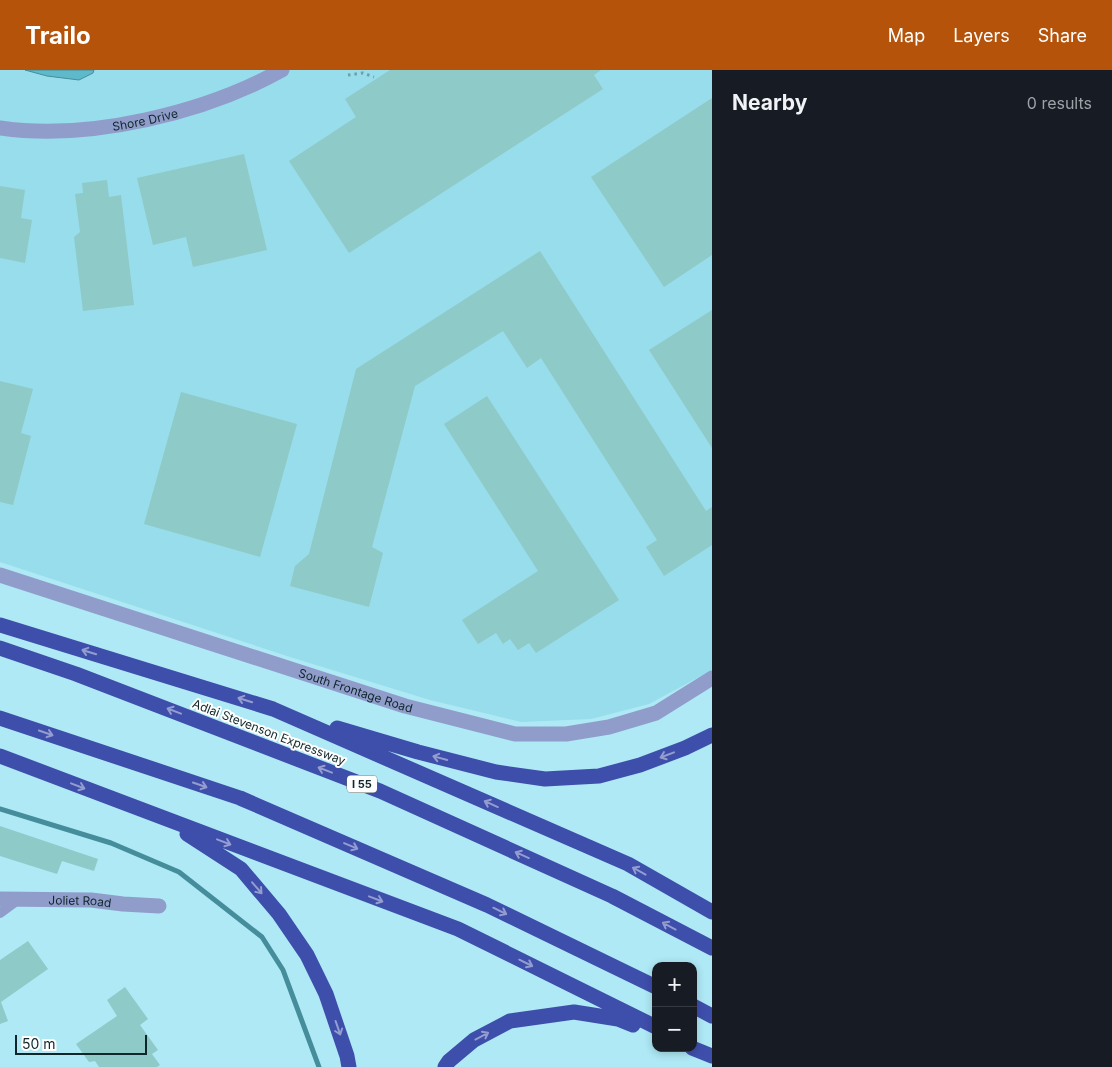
<!DOCTYPE html>
<html lang="en">
<head>
<meta charset="utf-8">
<style>
	body { margin:0; font-family:Inter,sans-serif; background:#20242c; color:#f1f3f6 }
	.controls { position:absolute; right:15px; bottom:15px; display:grid; overflow:hidden; border-radius:10px; box-shadow:0 2px 8px #0003 }
	.controls button { width:45px; height:45px; display:grid; place-items:center; padding:0; border:0; border-bottom:1px solid #363941; background:#171b24; color:#f1f3f6; font:25px sans-serif }
	.scale { position:absolute; left:15px; bottom:12px; width:132px; box-sizing:border-box; padding-left:5px; border:2px solid #0f262b; border-top:0; font-size:14px; line-height:18px; white-space:nowrap; color:#0f262b; -webkit-text-stroke:4px #fefefe; paint-order:stroke }
	.list { margin:0; padding:0; list-style:none }
	h2 { display:flex; justify-content:space-between; align-items:center; height:65px; margin:0; padding:0 20px; font-size:21px }
	h2 small { font-size:16px; font-weight:400; color:#9ea1a6 }
	.map { position:relative; flex:none; width:712px; height:997px; overflow:hidden }
	header { display:flex; align-items:center; gap:30px; box-sizing:border-box; height:70px; padding:0 25px; background:#b45309; color:#fff }
	header strong { font-size:24px }
	nav { display:flex; gap:28px; margin-inline-start:auto; font-size:18px }
	main { display:flex }
	aside { flex:1; background:#171b24 }
	.map>svg:first-child { display:block }
</style>
</head>
<body>
<header>
<strong>Trailo</strong>
<nav><a>Map</a><a>Layers</a><a>Share</a></nav>
</header>
<main>
<div class="map">
<svg width="712" height="997" viewBox="0 0 712 997">
	<rect width="100%" height="100%" fill="#aee9f5"/>
	<path fill="#98ddeb" d="M0,0H712V600L649,634L591,649L521,652L430,630L290,587L0,492Z"/>
	<path fill="#5eb9cb" stroke="#468d9b" d="M25,0H94L93,3L79,10L47,6Z"/>
	<g fill="none" stroke-linecap="round" stroke-linejoin="round">
		<path stroke="#468d9b" stroke-width="5" d="M0,739L111,773L179,802L262,867L283,900L319,997"/>
	</g>
	<path fill="#8ecac7" d="M390,0H601L594,5L603,19L349,183L289,91L356,47L345,29Z
		M712,28V185L664,217L591,107Z
		M244,84L267,180L193,197L186,167L153,175L137,108Z
		M107,110L109,127L121,125L134,235L83,241L74,167L80,162L75,124L83,123L82,113Z
		M0,116L25,120L21,148L32,150L25,193L0,188Z
		M540,181L706,441L712,437V475L664,506L646,477L657,470L541,288L527,298L503,261L415,316L372,477L383,483L369,537L290,516L295,496L309,484L356,299Z
		M712,240V378L649,280Z
		M0,311L33,319L21,363L31,366L13,435L0,432Z
		M181,322L297,354L260,487L144,454Z
		M487,326L619,530L536,583L529,573L518,580L510,569L503,574L496,563L478,574L462,550L538,501L444,354Z
		M0,756L98,789L94,801L62,791L57,804L0,786Z
		M28,871L48,899L1,932L8,951L0,954V890Z
		M125,917L148,949L140,955L158,980L152,984L160,995L157,997H99L95,991L89,992L76,974L117,946L107,930Z"/>
	<g fill="none" stroke-linecap="round" stroke-linejoin="round">
		<path stroke="#719fa8" stroke-width="3" stroke-dasharray="2.5 4" stroke-linecap="butt" d="M348,5L363,3L374,7"/>
		<path stroke="#909dca" stroke-width="10" d="M0,843L19,829"/>
		<g stroke="#909dca" stroke-width="15">
			<path id="s1" d="M0,58C89,71 204,43 282,0"/>
			<path id="s2" d="M0,505L405,636L515,664H566L609,657L656,643L712,608"/>
			<path id="s3" d="M0,829L91,830L123,834L159,836"/>
		</g>
		<path stroke="#3e4eab" stroke-width="15" d="M0,555L273,639L628,794L712,842
			M0,578L76,604L380,721L612,826L712,878
			M0,648L240,728L487,835L656,917
			M337,658L418,682L496,702L545,709L599,706L640,695L685,678L712,665
			M0,686L458,859L656,957
			M187,764L241,799L279,844L307,885L326,924L347,986L349,997
			M693,936L712,946
			M692,978L712,986
			M445,997L449,991L474,970L510,951L574,942L618,949L633,955"/>
	</g>
	<defs><path id="oneway-shaft" d="M-6 0H5M1.5-3L5.5 0L1.5 3" fill="none" stroke-width="1.6" stroke-linecap="round" stroke-linejoin="round" transform="scale(1.25)"/></defs>
	<g stroke="#949dd0">
		<use href="#oneway-shaft" transform="translate(89 582) rotate(-163)"/>
		<use href="#oneway-shaft" transform="translate(245 630) rotate(-163)"/>
		<use href="#oneway-shaft" transform="translate(174 641) rotate(-159)"/>
		<use href="#oneway-shaft" transform="translate(46 663) rotate(19)"/>
		<use href="#oneway-shaft" transform="translate(667 685) rotate(159)"/>
		<use href="#oneway-shaft" transform="translate(440 688) rotate(-165)"/>
		<use href="#oneway-shaft" transform="translate(325 700) rotate(-159)"/>
		<use href="#oneway-shaft" transform="translate(200 715) rotate(19)"/>
		<use href="#oneway-shaft" transform="translate(78 716) rotate(21)"/>
		<use href="#oneway-shaft" transform="translate(491 734) rotate(-156)"/>
		<use href="#oneway-shaft" transform="translate(224 772) rotate(21)"/>
		<use href="#oneway-shaft" transform="translate(351 776) rotate(23)"/>
		<use href="#oneway-shaft" transform="translate(522 785) rotate(-156)"/>
		<use href="#oneway-shaft" transform="translate(639 801) rotate(-151)"/>
		<use href="#oneway-shaft" transform="translate(257 818) rotate(49)"/>
		<use href="#oneway-shaft" transform="translate(376 829) rotate(21)"/>
		<use href="#oneway-shaft" transform="translate(500 841) rotate(26)"/>
		<use href="#oneway-shaft" transform="translate(669 856) rotate(-152)"/>
		<use href="#oneway-shaft" transform="translate(526 893) rotate(26)"/>
		<use href="#oneway-shaft" transform="translate(338 958) rotate(71)"/>
		<use href="#oneway-shaft" transform="translate(482 966) rotate(-28)"/>
	</g>
	<g text-anchor="middle" dominant-baseline="central" stroke-width="4" stroke-linejoin="round" paint-order="stroke">
		<rect fill="#fefefe" stroke="#57676a" stroke-width="1" x="347" y="705.5" width="30" height="17" rx="4"/>
		<g font-size="11" font-weight="bold" fill="#0f262b">
			<text x="362" y="714">I 55</text>
		</g>
		<g font-size="12" fill="#0f262b" stroke="#fefefe">
			<text stroke="none"><textPath href="#s1" startOffset="146">Shore Drive</textPath></text>
			<text stroke="none"><textPath href="#s2" startOffset="374">South Frontage Road</textPath></text>
			<text transform="translate(269 662) rotate(21)">Adlai Stevenson Expressway</text>
			<text stroke="none"><textPath href="#s3" startOffset="80">Joliet Road</textPath></text>
		</g>
	</g>
</svg>
<div class="controls">
<button>+</button>
<button>−</button>
</div>
<div class="scale">50 m</div>
</div>
<aside>
<h2>Nearby<small>0 results</small></h2>
<ul class="list">
</ul>
</aside>
</main>
</body>
</html>
